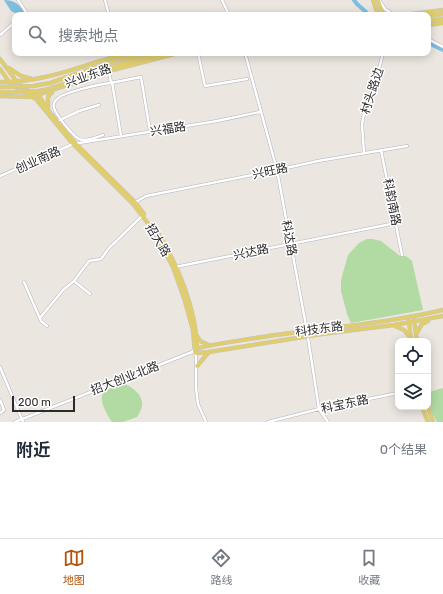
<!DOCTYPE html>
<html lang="zh">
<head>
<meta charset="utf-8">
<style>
	body { margin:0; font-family:Rubik,"Noto Sans SC",sans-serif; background:#f2f2f3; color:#1f2937 }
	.controls { position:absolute; right:12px; bottom:12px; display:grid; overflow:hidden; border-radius:8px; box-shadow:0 2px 10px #0003 }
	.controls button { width:36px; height:36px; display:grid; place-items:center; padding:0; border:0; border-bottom:1px solid #e0e1e3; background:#fff; color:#1f2937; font:20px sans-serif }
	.scale { position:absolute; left:12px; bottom:10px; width:63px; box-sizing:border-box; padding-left:4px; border:2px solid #2b2b2b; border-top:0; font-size:11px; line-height:14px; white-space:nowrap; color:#2b2b2b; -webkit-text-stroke:3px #fff; paint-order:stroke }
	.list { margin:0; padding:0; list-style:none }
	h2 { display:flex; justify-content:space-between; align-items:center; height:52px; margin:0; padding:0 16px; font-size:17px }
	h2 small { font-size:13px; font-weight:400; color:#747a83 }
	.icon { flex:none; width:22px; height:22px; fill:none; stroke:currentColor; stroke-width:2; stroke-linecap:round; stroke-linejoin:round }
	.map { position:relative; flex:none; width:443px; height:422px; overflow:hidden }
	.search { position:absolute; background:#fff; box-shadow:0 2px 10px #0003; left:12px; right:12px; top:12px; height:44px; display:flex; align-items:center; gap:10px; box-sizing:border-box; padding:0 14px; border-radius:8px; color:#747a83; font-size:15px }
	.sheet { height:116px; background:#fff }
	nav { display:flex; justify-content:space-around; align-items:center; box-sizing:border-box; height:56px; border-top:1px solid #e0e1e3; background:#fff; font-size:11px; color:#747a83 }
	nav a { display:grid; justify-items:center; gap:2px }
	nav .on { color:#b45309 }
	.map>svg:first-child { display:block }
</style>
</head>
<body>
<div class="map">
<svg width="443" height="422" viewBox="0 0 443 422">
	<rect width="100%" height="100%" fill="#ebe6df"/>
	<path fill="#b1dba2" d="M367,239H372L381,241L400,256H406L412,261L423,310L351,323L347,314L341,291V280L348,255L359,243Z
		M125,384C133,388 143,395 142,405C142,409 139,414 137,417L123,422H112C108,416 97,399 104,392C109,388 119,386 125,384Z
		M443,388V422H437L431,411L429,392Z"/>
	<path fill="#7ebee0" d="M4,0C14,0 19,4 24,12L20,15L11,11Z"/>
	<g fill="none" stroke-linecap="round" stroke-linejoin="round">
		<path stroke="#7ebee0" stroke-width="4" d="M354,0L357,4L366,12
			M428,43L443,50"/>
		<defs>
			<path id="minor" d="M18,0L26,12L24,15
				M105,0L109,15
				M222,0L229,15
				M379,0L385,9L394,15
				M0,35L15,22
				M428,39L443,47
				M198,53L205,86L247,79
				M245,53L277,170L307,331L319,409L328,422
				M109,71L111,83L141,77L150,131
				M112,82L121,136
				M60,120L79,111L99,105
				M103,135C97,137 86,142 79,139C73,136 56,115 54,108C53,106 54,102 56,100C62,92 101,84 111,83
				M381,150L402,255
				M364,153L362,124L365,108L378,73L383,53
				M0,176L73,144L217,121L260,112
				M134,203L146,196L277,170L318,161L407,146
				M175,267L396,223
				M74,281L90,294
				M24,282L41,321L47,326
				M40,318L63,290L74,281L89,261L101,259L109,248L142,216
				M194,353L196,356V388L198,404L206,422
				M0,367L23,422
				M0,400L4,410L0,413
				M15,422L192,352L195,349
				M268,422L319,409L398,393"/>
			<path id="major" d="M373,0L378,15
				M378,0L383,15
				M405,15L443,10
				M428,16L443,14
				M428,21L443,19
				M428,25L443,23
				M0,59L17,82L25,89L39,96L50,113L76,144L135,202L144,214
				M114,61L147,53
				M115,66L139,59L169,54
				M9,68L21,76L32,79
				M0,69L10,83L20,90L36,99L73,144L133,204L153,230L173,267L184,298L193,330L195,353L209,352L322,334L394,325L443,316
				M0,82C46,83 86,63 129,53
				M37,95L109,71L178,53
				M0,96L30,97
				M48,108V97L52,92
				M158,233C178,265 196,310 197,347
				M414,320L417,341
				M409,321L411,341
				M395,326L404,330L410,337
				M416,334L422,324L428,321
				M197,336L200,341L209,345
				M195,349C217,343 239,341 262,337C322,328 384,324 443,310
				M197,366L209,352
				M422,407L428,422
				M428,407L433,422"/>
		</defs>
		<use href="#minor" stroke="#b2b3bd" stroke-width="3.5"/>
		<use href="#major" stroke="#c4c4c4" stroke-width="4.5"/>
		<use href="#minor" stroke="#fff" stroke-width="2.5"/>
		<use href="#major" stroke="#e0ce6e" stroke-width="3.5"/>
		<defs>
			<path id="major-bridge" d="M0,87L33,86L50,83L114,61
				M0,92C15,92 29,93 44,90C68,84 91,73 115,66"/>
		</defs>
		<use href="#major-bridge" stroke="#c4c4c4" stroke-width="4.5" stroke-linecap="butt"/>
		<use href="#major-bridge" stroke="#e0ce6e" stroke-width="3.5"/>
	</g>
	<g text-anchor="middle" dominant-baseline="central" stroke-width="3" stroke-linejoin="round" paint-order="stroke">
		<g font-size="12" fill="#2b2b2b" stroke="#fff">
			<text transform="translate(88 76) rotate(-20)">兴业东路</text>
			<text transform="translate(372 91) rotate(-72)">村头路边</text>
			<text transform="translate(168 129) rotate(-9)">兴福路</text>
			<text transform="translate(38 160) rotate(-24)">创业南路</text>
			<text transform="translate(270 171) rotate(-12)">兴旺路</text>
			<text transform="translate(392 202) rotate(79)">科韵南路</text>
			<text transform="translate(289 238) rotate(79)">科达路</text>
			<text transform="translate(158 240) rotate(59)">招大路</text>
			<text transform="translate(251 252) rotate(-12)">兴达路</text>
			<text transform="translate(319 329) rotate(-7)">科技东路</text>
			<text transform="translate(125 378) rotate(-21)">招大创业北路</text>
			<text transform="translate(345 404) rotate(-12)">科宝东路</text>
		</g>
	</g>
</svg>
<div class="controls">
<button><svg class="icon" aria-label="locate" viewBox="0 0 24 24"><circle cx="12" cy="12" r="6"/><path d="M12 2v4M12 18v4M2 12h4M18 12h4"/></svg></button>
<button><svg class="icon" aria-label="layers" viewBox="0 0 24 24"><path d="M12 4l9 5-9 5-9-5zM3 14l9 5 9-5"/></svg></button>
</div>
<div class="scale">200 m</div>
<div class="search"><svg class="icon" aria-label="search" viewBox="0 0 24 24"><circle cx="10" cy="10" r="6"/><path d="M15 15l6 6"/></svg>搜索地点</div>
</div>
<section class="sheet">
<h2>附近<small>0个结果</small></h2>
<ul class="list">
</ul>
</section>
<nav>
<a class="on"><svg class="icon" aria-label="map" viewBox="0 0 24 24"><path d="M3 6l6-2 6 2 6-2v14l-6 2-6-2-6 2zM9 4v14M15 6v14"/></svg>地图</a>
<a><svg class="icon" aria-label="directions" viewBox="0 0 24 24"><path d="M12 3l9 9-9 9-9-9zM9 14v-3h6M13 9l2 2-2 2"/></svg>路线</a>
<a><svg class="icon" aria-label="saved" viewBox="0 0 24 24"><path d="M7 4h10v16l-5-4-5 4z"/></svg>收藏</a>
</nav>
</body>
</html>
